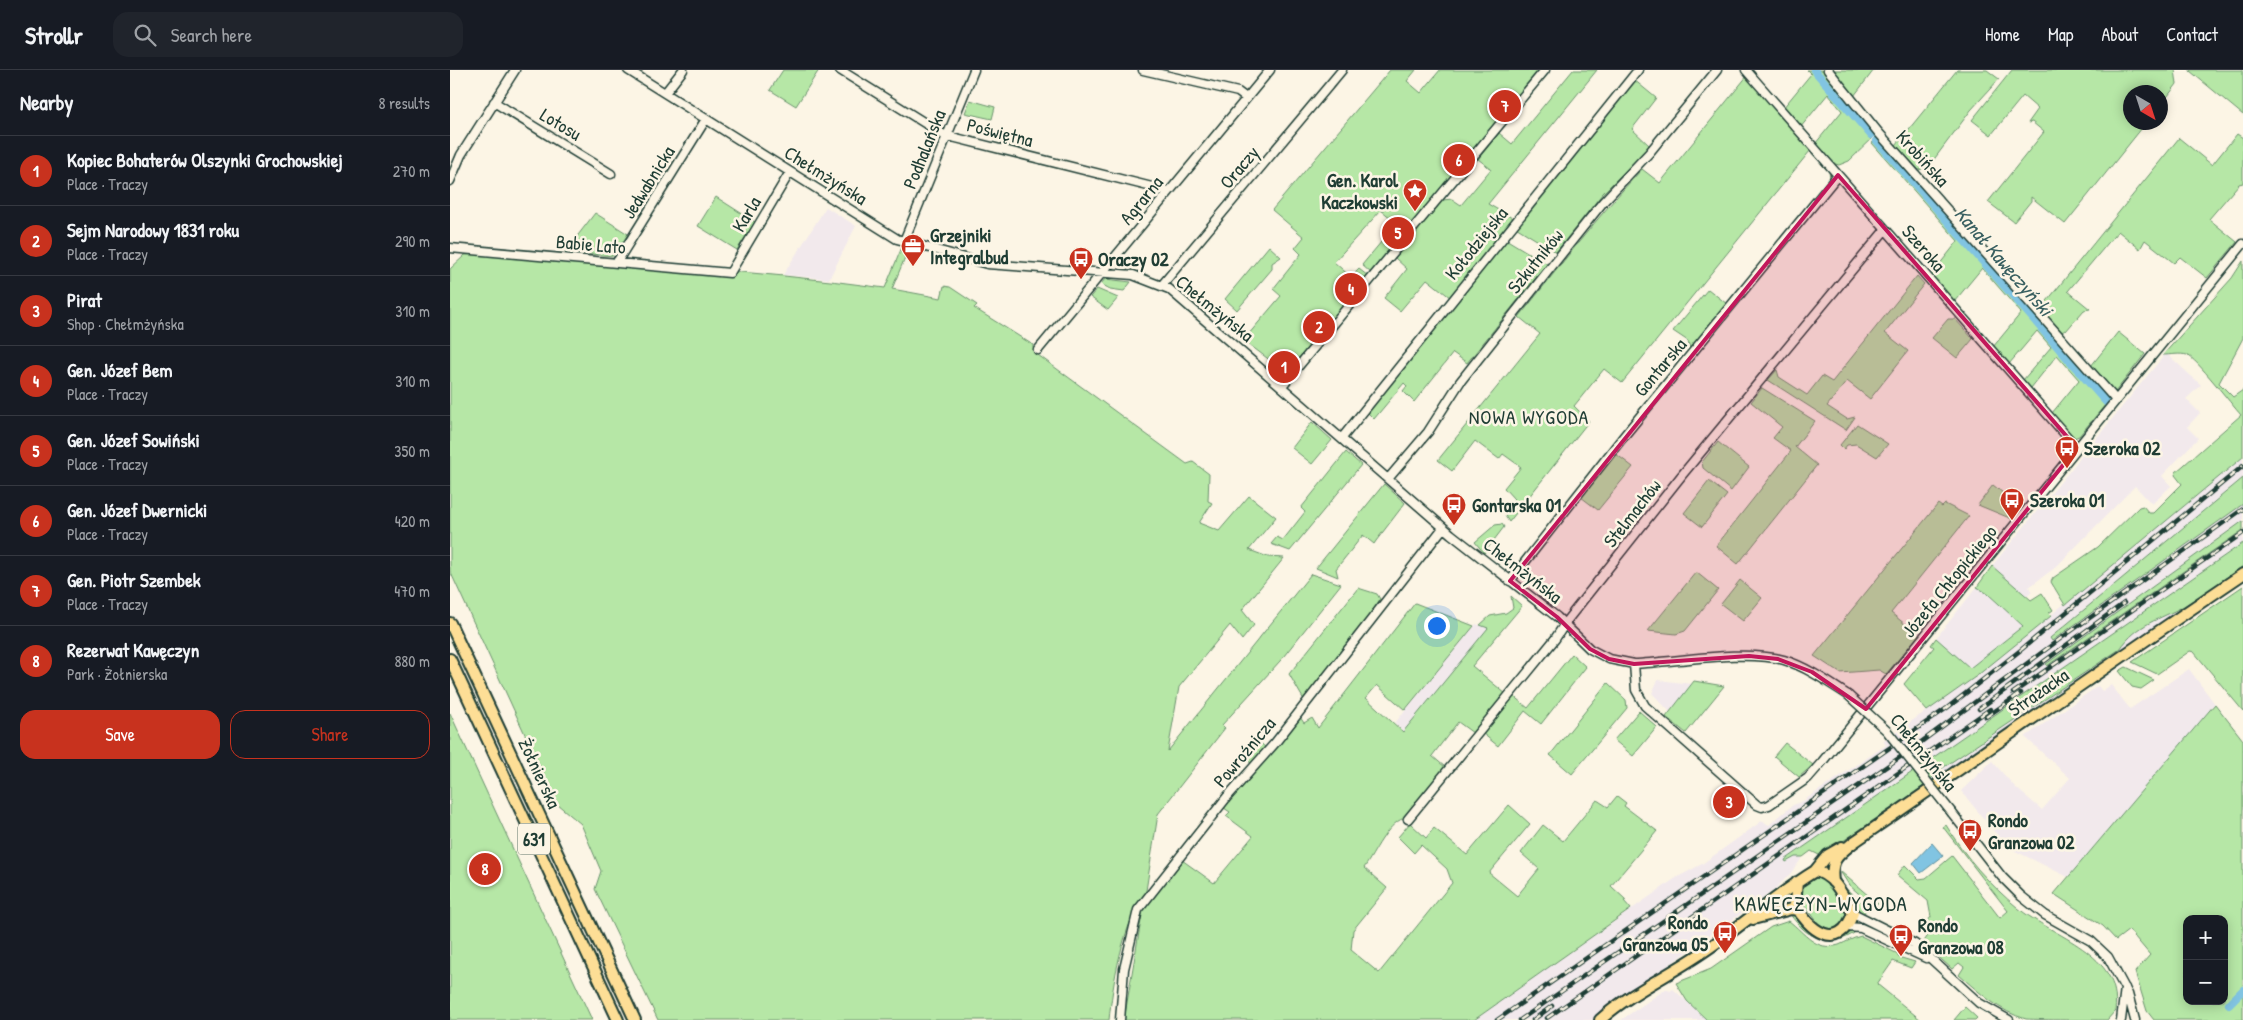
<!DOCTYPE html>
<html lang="en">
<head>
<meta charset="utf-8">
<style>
	body { margin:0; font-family:"Patrick Hand",sans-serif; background:#20242c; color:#f1f3f6 }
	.controls { position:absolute; right:15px; bottom:15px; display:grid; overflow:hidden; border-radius:10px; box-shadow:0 2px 12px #0003 }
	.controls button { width:45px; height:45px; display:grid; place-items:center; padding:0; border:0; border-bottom:1px solid #363941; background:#171b24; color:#f1f3f6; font:25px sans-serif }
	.compass { position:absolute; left:1673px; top:15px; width:45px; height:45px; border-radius:50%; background:#171b24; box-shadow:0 2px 12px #0003; rotate:141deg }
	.you { position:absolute; left:986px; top:555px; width:18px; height:18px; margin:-12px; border:4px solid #fff; border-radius:50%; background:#1a73e8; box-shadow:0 0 0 8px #1a73e833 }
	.badge { display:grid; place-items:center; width:32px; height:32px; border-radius:50%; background:#c8321e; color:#fff; font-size:16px; font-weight:700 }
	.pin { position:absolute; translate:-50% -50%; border:2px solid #fff; box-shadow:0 1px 5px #0006 }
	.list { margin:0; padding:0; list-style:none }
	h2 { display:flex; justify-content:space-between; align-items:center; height:65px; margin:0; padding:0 20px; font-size:21px }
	h2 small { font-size:16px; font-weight:400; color:#9ea1a6 }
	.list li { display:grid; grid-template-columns:32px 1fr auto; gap:15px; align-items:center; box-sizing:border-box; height:70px; padding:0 20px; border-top:1px solid #363941 }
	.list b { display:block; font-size:19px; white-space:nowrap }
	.list p { margin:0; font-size:16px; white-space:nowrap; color:#9ea1a6 }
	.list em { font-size:16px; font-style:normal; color:#9ea1a6 }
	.actions { display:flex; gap:10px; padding:15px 20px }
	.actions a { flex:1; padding:11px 0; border:1px solid #c8321e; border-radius:15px; text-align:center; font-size:18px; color:#c8321e }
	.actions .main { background:#c8321e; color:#fff }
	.icon { flex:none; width:28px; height:28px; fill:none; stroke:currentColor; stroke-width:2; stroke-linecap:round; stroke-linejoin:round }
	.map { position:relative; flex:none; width:1793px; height:950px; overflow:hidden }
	header { display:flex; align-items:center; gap:30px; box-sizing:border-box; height:70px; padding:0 25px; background:#171b24; border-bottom:1px solid #363941 }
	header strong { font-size:24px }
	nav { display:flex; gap:28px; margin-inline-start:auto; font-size:18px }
	.search { width:350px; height:45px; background:#20242c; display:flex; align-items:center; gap:12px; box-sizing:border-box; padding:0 18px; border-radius:15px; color:#9ea1a6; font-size:19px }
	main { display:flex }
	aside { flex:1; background:#171b24 }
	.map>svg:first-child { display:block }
</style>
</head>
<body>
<header>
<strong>Strollr</strong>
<div class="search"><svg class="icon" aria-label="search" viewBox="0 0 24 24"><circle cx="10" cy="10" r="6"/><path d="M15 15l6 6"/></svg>Search here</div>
<nav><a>Home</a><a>Map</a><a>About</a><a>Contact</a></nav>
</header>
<main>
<aside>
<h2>Nearby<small>8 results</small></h2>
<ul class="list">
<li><span class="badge">1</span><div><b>Kopiec Bohaterów Olszynki Grochowskiej</b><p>Place · Traczy</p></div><em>270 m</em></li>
<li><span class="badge">2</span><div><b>Sejm Narodowy 1831 roku</b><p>Place · Traczy</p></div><em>290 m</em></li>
<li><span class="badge">3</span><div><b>Pirat</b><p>Shop · Chełmżyńska</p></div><em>310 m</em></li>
<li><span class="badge">4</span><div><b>Gen. Józef Bem</b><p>Place · Traczy</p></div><em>310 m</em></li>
<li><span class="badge">5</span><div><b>Gen. Józef Sowiński</b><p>Place · Traczy</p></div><em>350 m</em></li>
<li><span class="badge">6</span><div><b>Gen. Józef Dwernicki</b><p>Place · Traczy</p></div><em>420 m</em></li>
<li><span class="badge">7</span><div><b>Gen. Piotr Szembek</b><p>Place · Traczy</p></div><em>470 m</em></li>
<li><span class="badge">8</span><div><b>Rezerwat Kawęczyn</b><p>Park · Żołnierska</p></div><em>880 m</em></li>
</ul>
<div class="actions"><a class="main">Save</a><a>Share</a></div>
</aside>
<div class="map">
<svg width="1793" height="950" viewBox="0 0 1793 950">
	<rect width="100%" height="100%" fill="#fcf5e5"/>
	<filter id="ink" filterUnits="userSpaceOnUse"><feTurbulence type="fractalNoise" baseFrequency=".02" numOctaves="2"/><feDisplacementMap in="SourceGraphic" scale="10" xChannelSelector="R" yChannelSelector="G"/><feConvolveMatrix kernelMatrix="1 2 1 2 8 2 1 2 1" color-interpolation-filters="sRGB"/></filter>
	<g filter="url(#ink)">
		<path fill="#f2e9ec" d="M376,137L406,156L379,209L333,205Z
			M1716,283L1751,315L1736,329L1750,343L1737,357L1748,368L1712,406L1721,416L1702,434L1685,416L1606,497L1579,517L1582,522L1576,527L1542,496Z
			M1793,387V498L1397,768L1351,785L1352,788L1341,803L1323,821L1279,852L1276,850L1261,861V865L1142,950H1024L1226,808L1252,794L1312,751L1319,755L1343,735L1353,731L1436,675L1433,671L1528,605Z
			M1527,517L1538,524L1574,556L1520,598L1486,568Z
			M1026,554L1039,558L953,662L945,653Z
			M1739,599L1765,634L1618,807L1557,777L1511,721L1542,691L1565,717L1592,740L1620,708L1575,667L1648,616L1652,621L1661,615L1680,639Z
			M1208,610L1242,614L1220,642L1202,623Z
			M1216,919L1220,921L1223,919L1257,950H1171Z"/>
		<path fill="#b6e7a6" stroke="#6a926d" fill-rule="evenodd" d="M333,0H369L346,36L320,20Z
			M940,0H966L957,11L971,23L990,0H1089L921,203L912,195L947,153L931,140L884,192L901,207L909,199L918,206L832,308L821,291L801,276L792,272L831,226L823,219L851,184L845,178L854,167L822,140Z
			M1123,0H1147L1038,134L1064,149L1001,228L977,209L950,241L934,228L957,199L945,188L993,130L1002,129L1011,135L1041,99L1028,89L1049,63L1062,74Z
			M1357,0H1373L1426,65L1399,91L1389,95L1385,94L1365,74L1392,41L1378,24L1350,58L1333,38L1361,4Z
			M1382,0H1424L1404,26Z
			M1507,0H1537L1549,9L1521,40L1479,96L1469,100L1446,75Z
			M1562,0H1725L1727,14L1711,35L1710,22H1680V52L1696,53L1615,154L1581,127V131L1564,152L1538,132L1594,62L1582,52L1578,53L1588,39L1573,26L1541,65L1522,50Z
			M1740,0H1793V45L1740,1Z
			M1298,5L1381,102L1380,108L1379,102L1360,81L1172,313L1154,299L1124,336L1139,351L1059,452L1055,446L1064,429L1054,418L1071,397L1053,384L1049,389L1025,371L1002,401L988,390L1090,264L1069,247C1109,197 1148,146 1192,99L1210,113Z
			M1183,9L1206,28L1182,59L1200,76L1153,123L1106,182L1064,156Z
			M520,30L545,37L542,49L515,43Z
			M1787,64L1793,68V113L1789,114L1759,149L1787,172L1757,208L1730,187L1724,193L1695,170L1690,179L1668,161L1618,221L1640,239L1634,240L1616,261L1615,260L1612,262L1595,244L1596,241L1593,236L1729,68L1762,95Z
			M1428,69L1661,328L1629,366L1624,368L1602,343L1629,310L1607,285L1581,318L1573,310L1601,277L1587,261L1559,294L1543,277L1571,243L1532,198L1504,232L1481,205L1508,171L1422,73Z
			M266,127L305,152L287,180L248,156Z
			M145,143L178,164L164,186L115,182Z
			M1054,168L1097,194L1017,293L1003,283L964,332L953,321L957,316L954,313L924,349L916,341Z
			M819,176L831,187L822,193V199L787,240L775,229Z
			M452,177L458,180L442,219L491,228L494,216L500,217L527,235L524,238L583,275V280L588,285L737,394L743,392L759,404L758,431L762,433L749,453L769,461L799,426L826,447L799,480L818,487L834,488L792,540L804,555L792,570L780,555L729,617L718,681L861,504L891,514L830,591L772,655L775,658L708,744L695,827C673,850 662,918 659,950H208L145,819L151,801L131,754L107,734L0,501V199L15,185L27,184C163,193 300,199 435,218Z
			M1793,191V268L1769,313L1783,327L1793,320V387L1615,535L1601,512L1603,508L1648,477L1689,437L1693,436L1699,443H1703L1732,414L1725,405L1726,402L1791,345C1781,334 1746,288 1737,285C1730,283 1720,285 1713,285L1782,208Z
			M1467,206L1474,214L1435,263L1458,281L1420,329L1397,311L1377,336L1397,349L1405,347L1396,360L1318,310L1327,300L1329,307L1357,325L1372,306L1382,312Z
			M655,209L681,212L674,221L660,219L651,214Z
			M647,219L668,228L658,240L640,227Z
			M1258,219L1277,234L1240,279L1238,271L1223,261Z
			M1498,249H1505L1523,269L1507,288L1482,268Z
			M1668,262L1695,284L1665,322L1641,296Z
			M1312,318L1365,351L1345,377L1367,395L1288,494L1266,476L1341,381L1323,368L1332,357L1301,332Z
			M862,352L882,370L862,394L842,378Z
			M1407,354L1438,374L1427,387L1406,374L1397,375L1394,379L1390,375Z
			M1268,372L1299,397L1281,421L1253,398L1252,392Z
			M896,382L911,395L840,481L821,474L827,467L833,470L855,442L851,438Z
			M1166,384L1183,397L1148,440L1131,427Z
			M1793,408V434L1602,571L1600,568Z
			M1259,411L1277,425L1252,457L1234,443Z
			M934,414L955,433L926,471L924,474L913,465L886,499L888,507L866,498Z
			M1543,415L1572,438L1562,449L1528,435Z
			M1488,434L1492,437L1495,434L1519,446L1441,543L1469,565L1436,604L1429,600L1390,603L1364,586Z
			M1793,451V460L1597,596L1596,594Z
			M1052,454L1054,457L1034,483L1025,472L1045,455Z
			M1793,473V496C1774,509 1754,524 1734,536C1709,550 1688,553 1670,579L1488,701L1477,714L1371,786L1361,781L1353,787H1345L1336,792L1335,790Z
			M1542,496L1581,530L1592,523L1603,540L1599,543L1601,546L1528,605L1477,641L1454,614L1484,577L1481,575L1486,568L1520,598L1573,556L1538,524L1527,517Z
			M1246,502L1268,520L1235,561L1226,564L1198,561Z
			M1290,510L1312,528L1293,551L1271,534Z
			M1793,516V641L1744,582L1740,581L1707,604L1682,592Z
			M908,518L927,524L930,529L920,545L854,630L839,604Z
			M1061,526L1072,536L1022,596L1056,624L1023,663L1008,652L982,686L995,697L954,748C936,755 925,783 914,798L937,818L903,860L901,880L929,903L1002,813L997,799L971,775L964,783L948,767L960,753L976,768L984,758L1017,785L1059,735L1080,754L1039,803L1067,826L1089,799L1071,783L1093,755L1113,771L1147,730L1158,737L1167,726L1176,733L1174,736L1207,761L1161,816L1176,830L1174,831L1181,839L1024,950H674L693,839L732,790L764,813L803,766L776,746L780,742L774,738L850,647L854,653L862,648L868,658L965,533L1024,556L955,640L927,615L916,628L953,662L1038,558L1030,555L1040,546L1056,543L1063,538Z
			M1122,584L1136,597L1091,654L1075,641L1048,676L1032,663L1062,625L1078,638Z
			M1676,597L1704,610L1691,619L1682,617L1669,601Z
			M1244,611L1274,616L1236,663L1216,647Z
			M1158,613L1176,630L1177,638L1122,704L1100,685Z
			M1765,634L1793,670V950H1704L1697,941L1685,902L1700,885L1679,860L1666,870L1653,856L1604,824ZM1737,849H1774V931H1737Z
			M1189,641L1207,657L1183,686L1164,670Z
			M0,643L142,950H0Z
			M806,669L816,678L802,694L792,686Z
			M1335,673L1363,695L1349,707L1324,686Z
			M1496,755C1515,787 1540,815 1568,838C1603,867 1673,883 1665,941L1657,950C1637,950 1593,950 1576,949C1550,942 1529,922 1509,905L1514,897L1509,893L1502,899L1473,873L1479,864L1472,858L1481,847L1478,831L1447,805L1455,795L1469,809L1476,808L1502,786L1550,848L1558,841L1493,757Z
			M1390,801L1427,833L1428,834L1424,837L1399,815Z
			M1387,805L1395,818L1416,836L1414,846L1406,840Z
			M1369,807L1379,813L1398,843L1394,851L1383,859L1371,857L1357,838L1349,835C1350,817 1353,813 1369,807Z
			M1340,844C1358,848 1359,871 1380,870C1390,870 1397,862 1407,861C1381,880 1357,869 1340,844Z
			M1339,851C1355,863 1365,882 1389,875C1396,872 1403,868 1411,866L1448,884V887L1465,892L1461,898L1443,891L1427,914L1471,950H1257L1237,931L1226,913L1261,899L1321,857Z
			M1515,937L1527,948L1525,950H1504Z"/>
		<path fill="#81c4e2" stroke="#5a8e9c" d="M1482,773L1493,786L1471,803L1463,793Z"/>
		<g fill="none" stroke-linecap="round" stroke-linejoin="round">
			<path stroke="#81c4e2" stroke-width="8" d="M1364,0L1421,65
				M1427,71L1656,332
				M1779,934L1793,920"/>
			<defs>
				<path id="minor" d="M178,0L447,169L537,194L683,205L719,219L1001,464L1107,547L1140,579L1159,589L1184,594C1227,592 1294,579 1334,590C1357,597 1378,612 1398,625
					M390,0L494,65L718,121
					M693,0L788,22L796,28
					M1296,0L1627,378
					M1378,0L1428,62L1665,329
					M215,23L233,0
					M44,32L161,104
					M0,111L11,85L65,0
					M454,171L524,0
					M0,178L280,203L340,102
					M167,192L256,49
					M712,215L892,0
					M588,280L820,0
					M832,316L1095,0
					M892,368L1188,0
					M938,409L978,362L1010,312L1117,177L1153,132L1199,83L1267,0
					M1060,511L1174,366L1388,105
					M1184,594L1186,620L1195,636L1307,735L1312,737L1319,735L1358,708L1372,692L1793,174
					M1502,743L1552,807L1571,826L1595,845L1641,871L1658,887L1678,924L1685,950
					M958,749L1105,569L1118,549L1232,405L1435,160
					M1403,843L1465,874L1529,933L1559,950
					M1397,857L1411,858L1476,888
					M670,950L674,899L688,840L777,727L825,673L993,458
					M1671,950L1675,918"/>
				<path id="major" d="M0,553L185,950
					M0,589L168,950
					M1365,801L1378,785L1392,777
					M1383,812C1380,789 1388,785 1404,772C1534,683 1662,592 1793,504
					M1303,849L1341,839L1349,840
					M1150,950C1181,922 1222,904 1256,880C1293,855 1327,824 1365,801C1385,805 1393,827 1403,843C1389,884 1358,860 1345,834L1347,812"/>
			</defs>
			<use href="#minor" stroke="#1f3d34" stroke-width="11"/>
			<use href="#major" stroke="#1f3d34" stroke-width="14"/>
			<use href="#minor" stroke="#fcf5e5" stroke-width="8"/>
			<use href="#major" stroke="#fdde96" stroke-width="10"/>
			<defs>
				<path id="rail" d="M1563,623L1793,463
					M1529,639L1674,533
					M1536,647L1571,623
					M1097,948L1540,639
					M1047,950L1497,638L1572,579L1793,396
					M1070,950L1459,681L1610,569L1793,439
					M1083,950L1102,936"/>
			</defs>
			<use href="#rail" stroke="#1f3d34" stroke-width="4.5"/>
			<use href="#rail" stroke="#fcf5e5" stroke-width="2.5" stroke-dasharray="8" stroke-linecap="butt"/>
			<defs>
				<path id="minor-bridge" d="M1398,625L1437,661L1502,743"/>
			</defs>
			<use href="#minor-bridge" stroke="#1f3d34" stroke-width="11" stroke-linecap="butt"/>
			<use href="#minor-bridge" stroke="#fcf5e5" stroke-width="8"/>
		</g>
	</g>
	<path fill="#c2185b" fill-opacity="0.2" stroke="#c2185b" stroke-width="4" stroke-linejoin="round" d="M1388,105L1627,378L1416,639L1362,602L1328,589L1299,586L1184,594L1159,589L1140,579L1107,547L1060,511Z"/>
	<defs>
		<symbol id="sight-pin" viewBox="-11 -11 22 30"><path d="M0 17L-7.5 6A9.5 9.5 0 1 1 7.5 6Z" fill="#c8321e" stroke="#fcf5e5"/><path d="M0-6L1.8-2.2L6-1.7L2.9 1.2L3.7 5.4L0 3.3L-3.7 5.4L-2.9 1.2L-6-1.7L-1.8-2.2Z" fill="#fff"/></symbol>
		<symbol id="office-pin" viewBox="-11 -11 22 30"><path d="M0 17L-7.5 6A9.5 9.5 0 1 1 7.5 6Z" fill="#c8321e" stroke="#fcf5e5"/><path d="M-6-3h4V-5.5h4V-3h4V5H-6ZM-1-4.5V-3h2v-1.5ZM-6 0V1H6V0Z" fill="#fff"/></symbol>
		<symbol id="bus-pin" viewBox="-11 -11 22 30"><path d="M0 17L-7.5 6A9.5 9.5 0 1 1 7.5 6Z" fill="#c8321e" stroke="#fcf5e5"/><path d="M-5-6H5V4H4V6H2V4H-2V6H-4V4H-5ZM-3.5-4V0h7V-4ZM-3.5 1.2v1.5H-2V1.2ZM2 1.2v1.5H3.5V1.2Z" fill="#fff"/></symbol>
	</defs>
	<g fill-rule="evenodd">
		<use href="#sight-pin" x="951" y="107" width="28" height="38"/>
		<use href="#office-pin" x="449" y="162" width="28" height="38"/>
		<use href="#bus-pin" x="617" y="175" width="28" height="38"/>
		<use href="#bus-pin" x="1603" y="364" width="28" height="38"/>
		<use href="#bus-pin" x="1548" y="416" width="28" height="38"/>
		<use href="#bus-pin" x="990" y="421" width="28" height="38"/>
		<use href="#bus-pin" x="1506" y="747" width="28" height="38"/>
		<use href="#bus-pin" x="1261" y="849" width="28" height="38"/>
		<use href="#bus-pin" x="1437" y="852" width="28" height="38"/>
	</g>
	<g text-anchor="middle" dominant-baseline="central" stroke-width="5" stroke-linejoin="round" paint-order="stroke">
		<rect fill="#fcf5e5" stroke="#617469" stroke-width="1" x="68" y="753.5" width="32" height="31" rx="4"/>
		<g font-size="18" font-weight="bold" fill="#1f3d34">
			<text x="84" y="769">631</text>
		</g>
		<g font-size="19" fill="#1f3d34" stroke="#fcf5e5">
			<text transform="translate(111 54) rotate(31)">Lotosu</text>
			<text transform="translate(550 62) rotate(14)">Poświętna</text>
			<text transform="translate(474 79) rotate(-68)">Podhalańska</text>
			<text transform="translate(1473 88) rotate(48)">Krobińska</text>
			<text transform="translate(789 97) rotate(-50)">Oraczy</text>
			<text transform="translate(376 105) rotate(32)">Chełmżyńska</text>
			<text transform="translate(198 112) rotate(-58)">Jedwabnicka</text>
			<text transform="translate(691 130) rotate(-51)">Agrarna</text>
			<text transform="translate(296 144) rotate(-59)">Karla</text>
			<text transform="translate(1026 173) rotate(-51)">Kołodziejska</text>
			<text transform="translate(141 174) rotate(5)">Babie Lato</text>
			<text transform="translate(1474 178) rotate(49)">Szeroka</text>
			<text transform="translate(1085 191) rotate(-51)">Szkutników</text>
			<text transform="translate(765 238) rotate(39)">Chełmżyńska</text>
			<text transform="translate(1210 297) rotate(-50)">Gontarska</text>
			<text transform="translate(1182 443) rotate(-52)">Stelmachów</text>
			<text transform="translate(1073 500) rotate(38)">Chełmżyńska</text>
			<text transform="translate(1499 511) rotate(-51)">Józefa Chłopickiego</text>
			<text transform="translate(1588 622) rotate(-35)">Strażacka</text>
			<text transform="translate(794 682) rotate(-50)">Powroźnicza</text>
			<text transform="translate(1474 682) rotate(51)">Chełmżyńska</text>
			<text transform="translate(90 703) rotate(65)">Żołnierska</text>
		</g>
		<g font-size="19" font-weight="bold" fill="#1f3d34" stroke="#fcf5e5" text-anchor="start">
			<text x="948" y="110" text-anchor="end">Gen. Karol<tspan x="948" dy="22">Kaczkowski</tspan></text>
			<text x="480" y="165">Grzejniki<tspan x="480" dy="22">Integralbud</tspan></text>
			<text x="648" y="189">Oraczy 02</text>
			<text x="1634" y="378">Szeroka 02</text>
			<text x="1580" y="430">Szeroka 01</text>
			<text x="1022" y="435">Gontarska 01</text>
			<text x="1538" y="750">Rondo<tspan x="1538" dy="22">Granzowa 02</tspan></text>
			<text x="1258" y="852" text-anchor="end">Rondo<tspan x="1258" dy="22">Granzowa 05</tspan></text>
			<text x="1468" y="855">Rondo<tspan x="1468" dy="22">Granzowa 08</tspan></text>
		</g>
		<g font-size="20" font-style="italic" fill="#385f60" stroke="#fcf5e5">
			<text transform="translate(1554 191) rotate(49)">Kanał Kawęczyński</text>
		</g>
		<g font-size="20" letter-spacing="1" fill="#1f3d34" stroke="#fcf5e5">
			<text x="1079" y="346">NOWA WYGODA</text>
		</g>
		<g font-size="21" letter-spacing="1" fill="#1f3d34" stroke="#fcf5e5">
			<text x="1371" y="833">KAWĘCZYN-WYGODA</text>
		</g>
	</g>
</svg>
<div class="controls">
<button>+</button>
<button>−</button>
</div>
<svg class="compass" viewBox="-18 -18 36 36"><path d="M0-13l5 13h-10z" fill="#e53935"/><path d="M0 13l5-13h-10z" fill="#9ea1a6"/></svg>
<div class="you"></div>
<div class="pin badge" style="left:834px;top:297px">1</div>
<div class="pin badge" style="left:869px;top:257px">2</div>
<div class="pin badge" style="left:1279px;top:732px">3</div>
<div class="pin badge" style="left:901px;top:219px">4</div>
<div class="pin badge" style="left:948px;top:163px">5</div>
<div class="pin badge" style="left:1009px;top:90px">6</div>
<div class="pin badge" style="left:1055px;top:36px">7</div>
<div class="pin badge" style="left:35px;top:799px">8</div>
</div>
</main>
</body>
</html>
